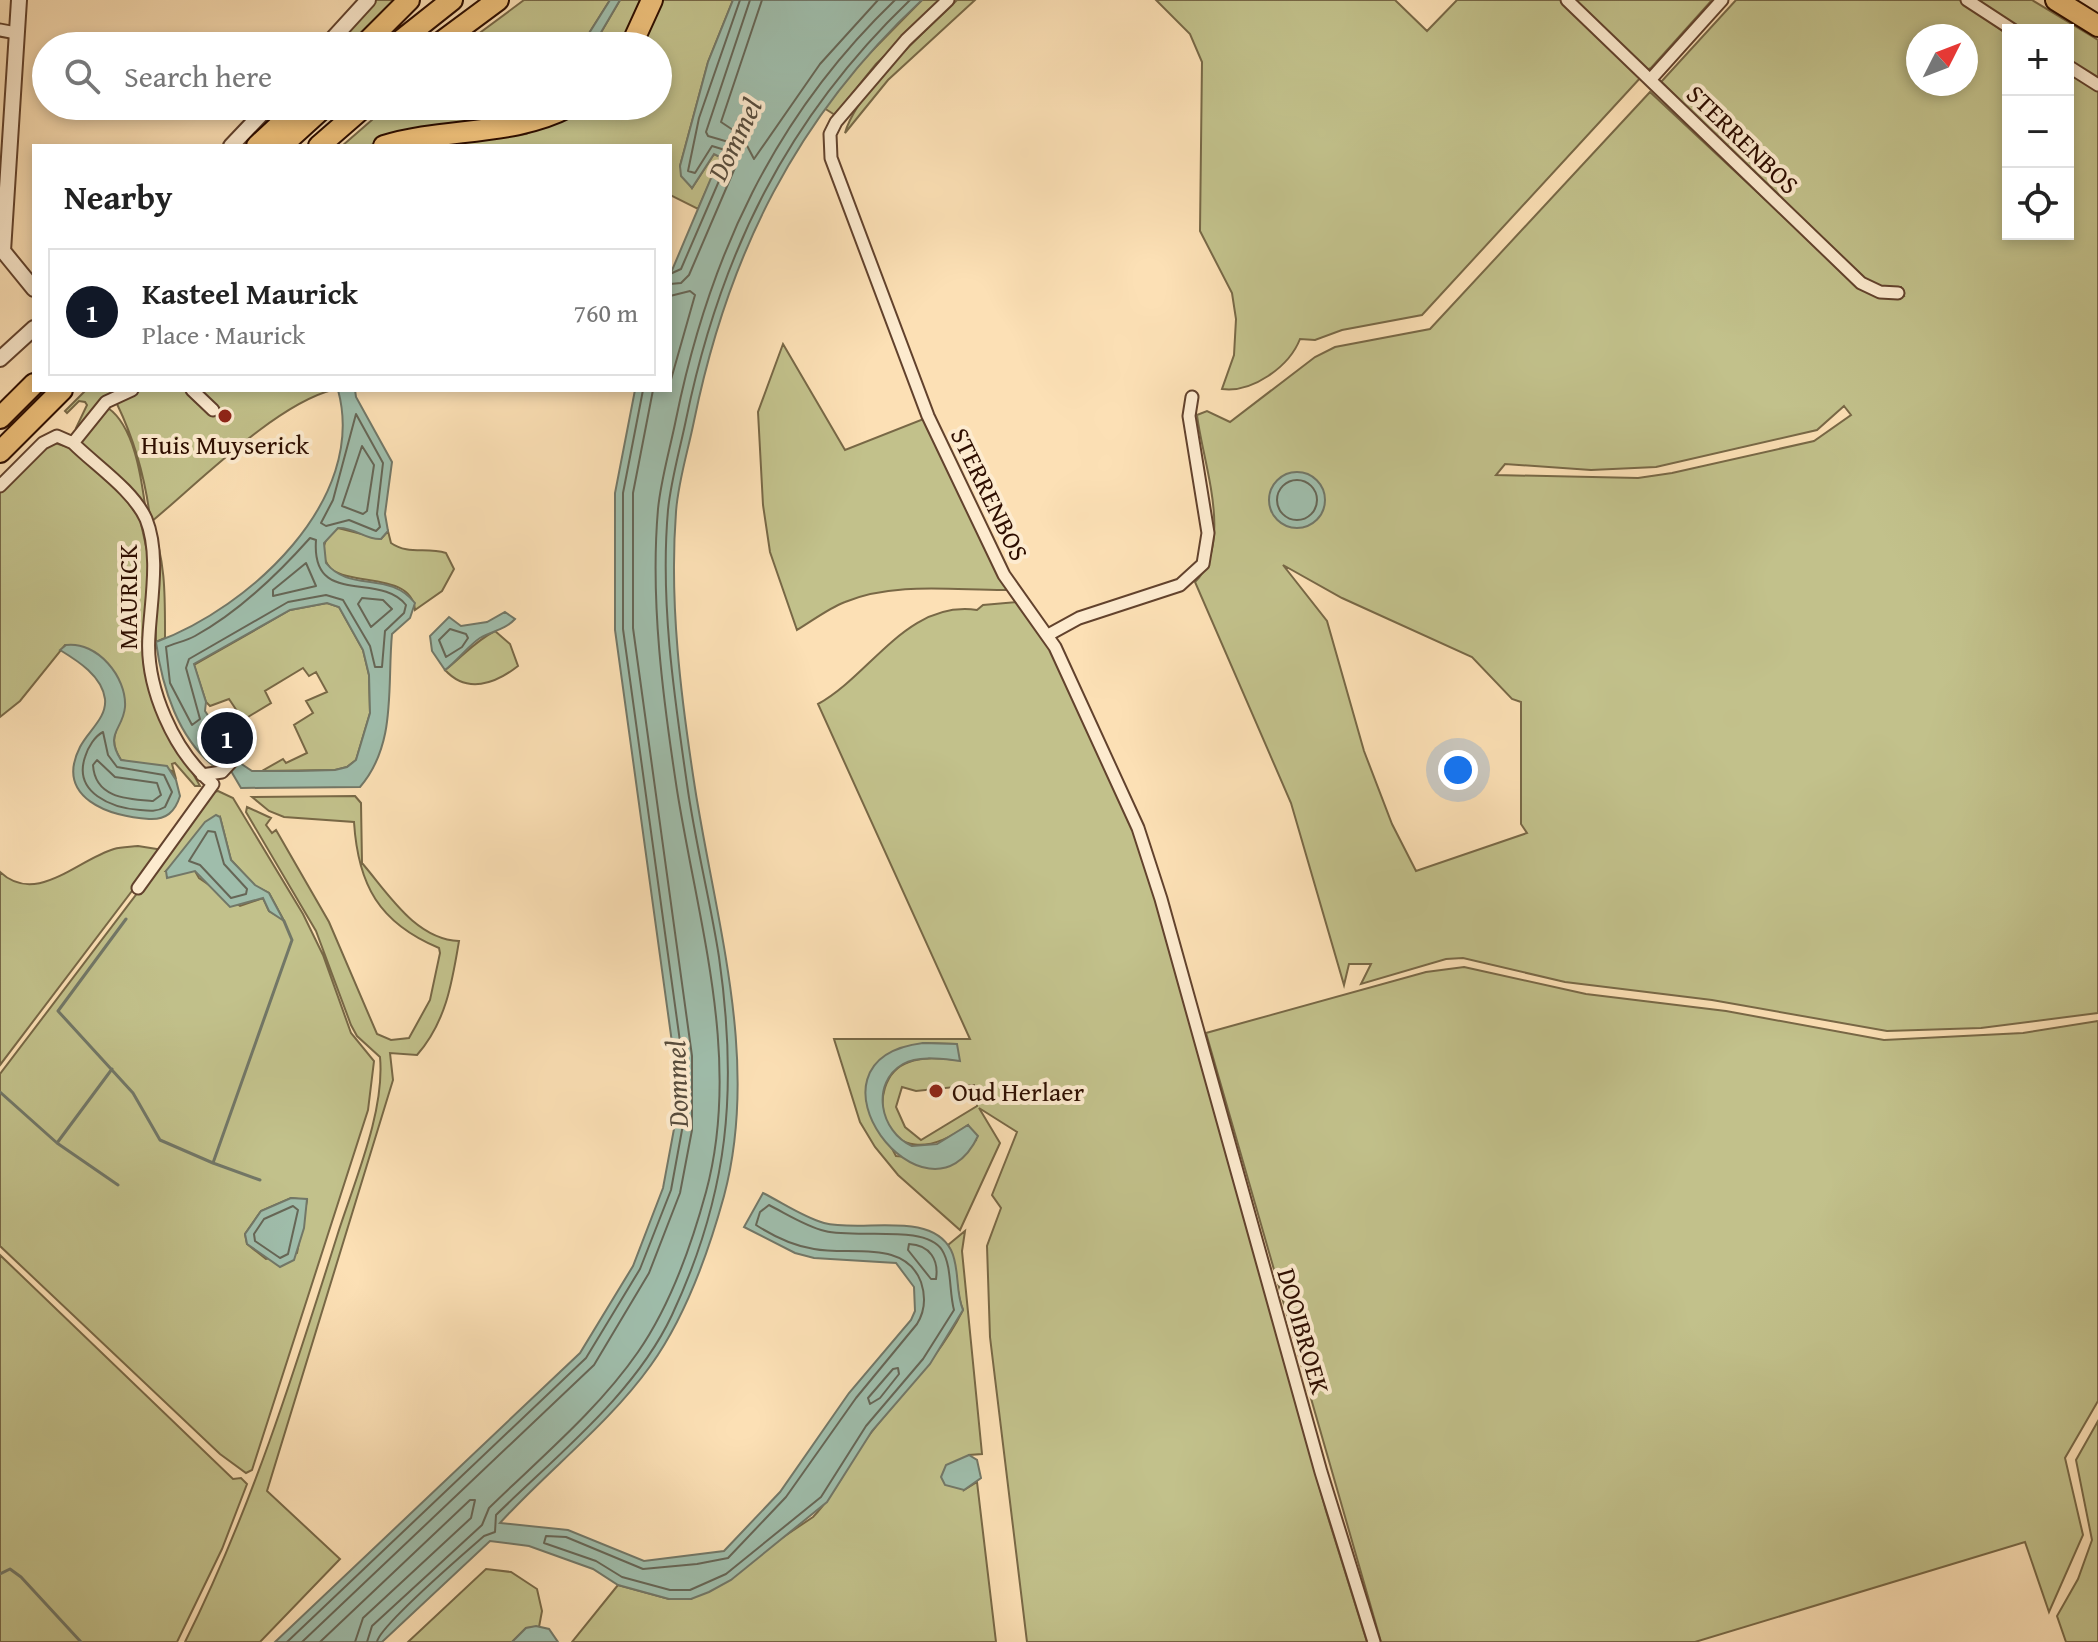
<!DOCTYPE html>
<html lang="en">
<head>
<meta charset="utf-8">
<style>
	body { margin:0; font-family:"Gentium Book Plus",serif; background:#f6f6f6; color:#222 }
	.controls { position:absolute; right:24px; top:24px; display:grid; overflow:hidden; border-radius:0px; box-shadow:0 4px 12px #0003 }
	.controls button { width:72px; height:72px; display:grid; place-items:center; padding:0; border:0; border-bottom:2px solid #e0e0e0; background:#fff; color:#222; font:40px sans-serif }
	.compass { position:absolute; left:1906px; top:24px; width:72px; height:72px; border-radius:50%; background:#fff; box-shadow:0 4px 12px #0003; rotate:48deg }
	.you { position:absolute; left:1458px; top:770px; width:28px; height:28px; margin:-20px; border:6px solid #fff; border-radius:50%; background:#1a73e8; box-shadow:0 0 0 12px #1a73e833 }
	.badge { display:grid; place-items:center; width:52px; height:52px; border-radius:50%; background:#111827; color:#fff; font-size:26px; font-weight:700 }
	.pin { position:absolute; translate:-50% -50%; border:4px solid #fff; box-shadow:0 2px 8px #0006 }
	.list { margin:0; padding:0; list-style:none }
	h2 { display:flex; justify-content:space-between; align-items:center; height:104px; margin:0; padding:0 32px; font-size:34px }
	h2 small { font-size:26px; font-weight:400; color:#767676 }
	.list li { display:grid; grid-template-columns:52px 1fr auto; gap:24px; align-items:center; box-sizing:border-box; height:128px; margin:0 16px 16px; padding:0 16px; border:2px solid #e0e0e0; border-radius:0px }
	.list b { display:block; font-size:30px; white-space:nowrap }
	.list p { margin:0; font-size:26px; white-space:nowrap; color:#767676 }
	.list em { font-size:26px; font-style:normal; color:#767676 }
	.icon { flex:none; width:44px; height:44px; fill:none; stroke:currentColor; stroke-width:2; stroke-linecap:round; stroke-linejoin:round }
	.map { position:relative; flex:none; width:2098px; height:1642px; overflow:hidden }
	.search { position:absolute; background:#fff; box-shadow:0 4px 12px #0003; left:32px; top:32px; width:640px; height:88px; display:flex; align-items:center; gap:20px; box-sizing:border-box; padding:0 28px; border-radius:44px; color:#767676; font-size:30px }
	.panel { position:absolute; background:#fff; box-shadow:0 4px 12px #0003; left:32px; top:144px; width:640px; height:248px; border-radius:0px }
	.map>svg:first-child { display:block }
</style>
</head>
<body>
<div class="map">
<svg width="2098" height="1642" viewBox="0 0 2098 1642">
	<rect width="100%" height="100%" fill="#fce0b5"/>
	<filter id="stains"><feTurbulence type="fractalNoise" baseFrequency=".0025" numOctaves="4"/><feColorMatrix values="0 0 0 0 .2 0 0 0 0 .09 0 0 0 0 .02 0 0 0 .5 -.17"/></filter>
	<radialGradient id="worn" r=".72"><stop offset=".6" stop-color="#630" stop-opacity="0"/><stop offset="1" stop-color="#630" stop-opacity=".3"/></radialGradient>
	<path fill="#c2c18b" stroke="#786846" stroke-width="2" fill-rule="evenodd" d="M375,0H397L349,46H333Z
		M524,0H610L581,46H462Z
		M620,0H645L625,46H593Z
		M660,0H733L708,62L680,166L692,188L714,154L721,157L698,209L670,195V146H426L526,134L587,106H658V46H641Z
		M922,0H943L876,64L835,115L824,108L862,61Z
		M957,0H975L888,80L845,133C857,90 925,32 957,0Z
		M1156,0H1395L1427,31L1457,0H1562L1642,76L1422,315L1342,330L1315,340L1300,339C1289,367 1252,393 1222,389L1234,355L1236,319L1232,293L1200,231L1202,62L1190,34Z
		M1576,0H1712L1651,68L1645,71Z
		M1736,0H1960L2008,35V234H2068V71L2098,91V1013L1981,1028L1887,1031L1712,1000L1565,982L1463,958L1446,959L1361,984L1371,964H1349L1344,985L1291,803L1195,582C1234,543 1203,464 1197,415L1207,411L1230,422L1315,357L1335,347L1430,329L1650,92L1862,290L1886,297L1904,296L1901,287H1877L1866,280L1661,82ZM1918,36H1966V84H1918ZM1844,406L1851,415L1814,441L1672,473L1638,478L1496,475L1505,464L1591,470L1656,467L1817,430ZM1283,565L1342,598L1472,657L1512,699L1521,702V824L1527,833L1416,871L1392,824L1364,751L1327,621Z
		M1973,0H2032L2098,40V80L2068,62V30H2015Z
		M388,106H559L542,113L365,146H342Z
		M783,344L845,450L926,418L1011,590C958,591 896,581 845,602C829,608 812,621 797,630L770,552L763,505L758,412Z
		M86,390H121L81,431L76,428L87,405L85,402L79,401L67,413L65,411Z
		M125,390H332C275,405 197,484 151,522C166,560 165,598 165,638L156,642C154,554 156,485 117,404Z
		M108,408C134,426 141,476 145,505L80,442Z
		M55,443L74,449L124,497L140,519L149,560L145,651L182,754L200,786H195L175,763L172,764L176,779L172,771L121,760C104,734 124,726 124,701C124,695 120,689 118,683C109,656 92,650 65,645L20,701L0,717V492L42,449Z
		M338,528L381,539L388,531L391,543C408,555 426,547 446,553L454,569L442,591L415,610C412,573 354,586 331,569C318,554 322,539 338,528Z
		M1017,602L1051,650L1125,803L1162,919L1326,1511L1367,1642H1027L990,1337L987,1246L1001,1208L992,1195L1017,1132L979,1108L1000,1143L960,1230L898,1175L875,1147L860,1122L834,1039H970L818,704C871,675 907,600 977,610L983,605ZM923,1043L956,1044L959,1060C943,1059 925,1056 909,1062C859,1079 881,1189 968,1125L976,1140L956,1161L896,1156L866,1100L867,1082ZM974,1085L977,1106L921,1140L905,1127L896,1107L902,1087L916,1091Z
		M327,603L339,607L363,650L369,675L370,713L356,760L347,767L335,770L262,771L283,759L286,763L307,753L294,725L313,713L306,701L327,692L316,672L309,676L303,668L265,691L271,703L243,720L229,699L210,706L206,702L194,665L290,610Z
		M495,631L510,644L518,666C495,684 467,694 445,670C463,656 475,641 495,631Z
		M218,791L233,798L303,914L323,955L351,1033L374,1061L368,1110L252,1470L246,1473L220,1454L0,1246V1074L214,792ZM220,817L231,860L255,886L269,893L283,919L269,911L263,898L240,906L199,878L195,871H166ZM291,1198L307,1200L297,1253L266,1259L247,1244L245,1234L261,1211Z
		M355,796L361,803L362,863C388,893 415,939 459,941C452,983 446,1022 417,1055L390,1053L393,1080L267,1491L340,1559L260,1642H185C251,1510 294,1373 338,1233C355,1180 385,1111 380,1057L357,1036L351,1025L316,931L246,812L247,807L271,818L266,825L272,833L276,830L329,922L377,1034L391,1040L409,1038L430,1000L440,953L439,948C379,923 358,885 354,822L284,817L269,811L252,797Z
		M138,846L163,850L0,1065V872C36,906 77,860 114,849C121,847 130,847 138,846Z
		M1464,967L1586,994L1726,1011L1884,1040L2023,1033L2098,1021V1401L2065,1458L2083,1535L2049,1612L2025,1542L1695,1642H1381L1206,1033L1426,972Z
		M965,1231L962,1251L982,1454L969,1455L964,1490L977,1482L996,1642H572L618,1585L669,1599H691L813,1517C838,1491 851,1457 873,1430C905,1390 940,1356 963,1310C954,1289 959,1265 948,1245Z
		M0,1255L233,1479L241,1478L247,1484L222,1549L177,1642H0Z
		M2098,1421V1642H2066L2057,1616L2078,1579L2092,1540L2076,1460Z
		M486,1569L511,1572L537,1589L542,1611L539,1627L526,1628L512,1642H408Z"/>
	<path fill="#9fbdab" stroke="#727767" stroke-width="2" d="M610,0H620L593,46H581Z
		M733,0H922C796,117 728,255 694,421C688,451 678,482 676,512C669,603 681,698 695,788C716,922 760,1061 724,1196C708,1254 686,1316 651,1365C609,1424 548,1470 500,1523L568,1530L644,1561L724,1551L780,1492L849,1393L911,1320L915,1311L914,1287L896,1263L814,1258L795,1253L744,1227L763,1193C783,1203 803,1217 824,1223C862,1233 930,1210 951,1250C960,1268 955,1291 963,1310L930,1364L872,1431L827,1502L731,1580L709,1592L691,1599H669L618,1585L593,1569L529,1546L490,1541L382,1642H275L580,1353L633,1266L663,1188L674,1129V1057L615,630V493L635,390H670V275L720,157L714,154L692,188L681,176L680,166L708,62Z
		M338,390H355L356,397L392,462L385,514L388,531L381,539C365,540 355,527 338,528L324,543L326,563C350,593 389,570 415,603L410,618L392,634C387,687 397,744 360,787L241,788L231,771L237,761L252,771H298L335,770L347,767L356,760L370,713L369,675L363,650L339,607L327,603L290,610L194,664L206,702L205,711L211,720L204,729L232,757L224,766L216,768C178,739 162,687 156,642C249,608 368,500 338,390Z
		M1269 500a28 28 0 1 1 56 0a28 28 0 1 1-56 0Z
		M505,612L515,619C505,630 492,631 480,638C469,645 457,661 445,670L432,651L430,636L449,617L461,626L487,622Z
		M66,645C97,641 127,677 125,707C123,730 104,733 121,760L167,766L176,780L180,796C175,812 166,820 149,819C110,817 54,798 80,747C88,731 107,718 105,699C102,676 78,661 60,650Z
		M216,815L220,817L231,860L255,885L269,893L284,921L269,911L263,898L230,907L195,871L167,878L166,871L205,822Z
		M923,1043L957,1044L960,1061C942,1059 919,1055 903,1064C870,1083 880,1132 912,1146L937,1144L968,1125L978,1136C928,1242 787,1060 923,1043Z
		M291,1198L307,1199L304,1228L294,1260L280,1267L247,1244L245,1234L261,1211Z
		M969,1455L977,1460L981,1478L964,1490L945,1485L941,1477L946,1465Z
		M536,1626L549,1629L558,1642H512L526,1628Z"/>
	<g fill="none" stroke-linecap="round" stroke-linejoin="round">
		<path stroke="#666656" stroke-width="2" d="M762,0L721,122L742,136L754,159L820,64L878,0
			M670,274L681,269L728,160L725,150L712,146L695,173L688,171L699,118L740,0
			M670,284L681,283L689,275L737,163V151L732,143L708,136L706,132L750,0
			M670,296L690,291L695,295L670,383
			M356,414L383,463L377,514L380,527L376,531L349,520L326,526L321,523L333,500Z
			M362,446L374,465L367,511L363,514L342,506Z
			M1277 500a20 20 0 1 1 40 0a20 20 0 1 1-40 0Z
			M310,538L316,540C311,608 380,571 406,605L404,613L385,631L382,667H375L370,646L343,600L326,595L288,602L189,659L186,668L200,719L192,725L170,683L166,647C175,643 186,641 195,636C239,612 277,575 310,538Z
			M306,563L316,586L273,596V590Z
			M362,598L383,600L392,609L371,627L358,604Z
			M450,629L466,634L468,638L462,647L446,657L439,640Z
			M103,732L108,755L117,767L164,775L172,792L165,807C157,812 149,811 140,810C112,808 73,793 85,757C88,747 95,736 103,732Z
			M97,760L115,777L157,783L161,795L153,801C127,799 95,798 93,765Z
			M208,831L215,832L224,864L247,889L246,894L231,898L200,865L189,861Z
			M769,1205C787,1214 805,1226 825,1231C858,1239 925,1224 942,1250C952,1266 949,1292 954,1310L923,1359L866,1426L821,1497L726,1574L690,1590H670L622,1577L596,1561L544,1543L546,1536L566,1537L643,1569L697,1564L728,1558L786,1497L856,1398L917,1324C925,1311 926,1297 921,1282C905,1239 849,1256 814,1249C794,1246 773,1236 756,1225L760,1212Z
			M293,1206L298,1210L288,1254L280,1258L255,1241L254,1234L264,1219Z
			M909,1244C930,1245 939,1260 936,1279H931L908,1250Z
			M893,1369L898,1368L899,1374L880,1398L870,1404L868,1398Z
			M287,1642L586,1358L640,1269L671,1190L682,1130V1056L623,629V493L643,390
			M302,1642L594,1365L649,1273L680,1193L692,1130V1056L633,628V493L653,390
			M320,1642L470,1500H475L471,1518L363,1618L355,1642
			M367,1642L372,1626L482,1525L489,1508C539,1459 598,1410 638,1352C670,1306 691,1247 706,1192C742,1059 698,922 677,790C663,699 650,601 658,509C661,479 670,449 676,419C709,257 774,116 895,0
			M377,1642C379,1626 466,1552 484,1536L495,1532L496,1515C557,1455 635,1394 672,1315C729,1193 738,1089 719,957C710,899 695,842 687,784C674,695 660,601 668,510C671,480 680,449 686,420C720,254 787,118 910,0"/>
		<path stroke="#727767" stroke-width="3" d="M126,919L58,1011L133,1093L160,1140L213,1163L292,940L284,921
			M0,1092L57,1143L112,1069
			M57,1143L118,1185
			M213,1163L260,1180
			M0,1574L10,1569L21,1577L81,1642"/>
		<defs>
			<path id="minor" d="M948,0L906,40L836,122L830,134L831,158L928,416L1004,575L1055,647L1138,828L1161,899L1321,1472L1374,1642
				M1567,0L1861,283L1880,292L1898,293
				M1967,0L2013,30
				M0,30L16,33
				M2068,66L2098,85
				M1650,80L1722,0
				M192,390L213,410
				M73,443L106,402L132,390
				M0,486L43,443L57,436L73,443C95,465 133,490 146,519C160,553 151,600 149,635C145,687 174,752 213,784L138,888
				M1048,635L1079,618L1180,585L1203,564L1208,533L1189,416L1192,397
				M202,775L222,772L235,758"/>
			<path id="tertiary" d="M19,0L3,251L34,289
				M326,46L368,0
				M231,146L269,106
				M0,359L34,328"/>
			<path id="motorway" d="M2056,0L2098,26
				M363,46L409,0
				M394,46L452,0
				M436,46L498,0
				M631,46L652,0
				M257,146L300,106
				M281,146L325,106
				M319,146L365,106
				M384,146C445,127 512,137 570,106
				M0,418L34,384
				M0,452L62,390"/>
		</defs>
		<use href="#minor" stroke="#62422d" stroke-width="15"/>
		<use href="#tertiary" stroke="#62422d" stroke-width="18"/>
		<use href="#motorway" stroke="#2e0e00" stroke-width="24"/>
		<use href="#minor" stroke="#fdebcf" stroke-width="11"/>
		<use href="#tertiary" stroke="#fdebcf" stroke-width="14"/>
		<use href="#motorway" stroke="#eec07a" stroke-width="20"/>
	</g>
	<g fill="#8f2418" stroke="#fdebcf" stroke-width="3">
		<circle cx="225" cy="416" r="8"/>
		<circle cx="936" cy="1091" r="8"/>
	</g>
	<g text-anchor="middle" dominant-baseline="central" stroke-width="8" stroke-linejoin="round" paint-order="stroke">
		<g font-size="26" fill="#2e0e00" stroke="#fdebcf">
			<text transform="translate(1743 139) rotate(44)">STERRENBOS</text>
			<text transform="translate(990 494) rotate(64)">STERRENBOS</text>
			<text transform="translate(127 597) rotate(-90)">MAURICK</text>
			<text transform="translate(1304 1331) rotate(74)">DOOIBROEK</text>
		</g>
		<g font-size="26" fill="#2e0e00" stroke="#fdebcf">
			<text x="225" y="444">Huis Muyserick</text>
			<text x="952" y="1091" text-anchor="start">Oud Herlaer</text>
		</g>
		<g font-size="28" font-style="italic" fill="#564b3c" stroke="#fdebcf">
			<text transform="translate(734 139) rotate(-64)">Dommel</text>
			<text transform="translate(676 1084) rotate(-92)">Dommel</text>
		</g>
	</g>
	<rect width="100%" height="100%" filter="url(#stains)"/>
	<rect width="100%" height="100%" fill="url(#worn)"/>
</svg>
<div class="controls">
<button>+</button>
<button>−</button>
<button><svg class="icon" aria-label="locate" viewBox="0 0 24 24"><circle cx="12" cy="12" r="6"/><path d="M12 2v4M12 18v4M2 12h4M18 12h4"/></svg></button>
</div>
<svg class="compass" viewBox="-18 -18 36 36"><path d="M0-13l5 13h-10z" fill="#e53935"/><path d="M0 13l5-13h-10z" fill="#767676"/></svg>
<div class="you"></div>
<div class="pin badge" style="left:227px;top:738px">1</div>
<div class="search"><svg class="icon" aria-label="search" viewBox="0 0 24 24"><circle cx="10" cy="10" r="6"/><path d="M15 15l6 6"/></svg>Search here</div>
<section class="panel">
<h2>Nearby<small></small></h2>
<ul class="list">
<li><span class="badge">1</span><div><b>Kasteel Maurick</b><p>Place · Maurick</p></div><em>760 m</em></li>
</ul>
</section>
</div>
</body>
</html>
